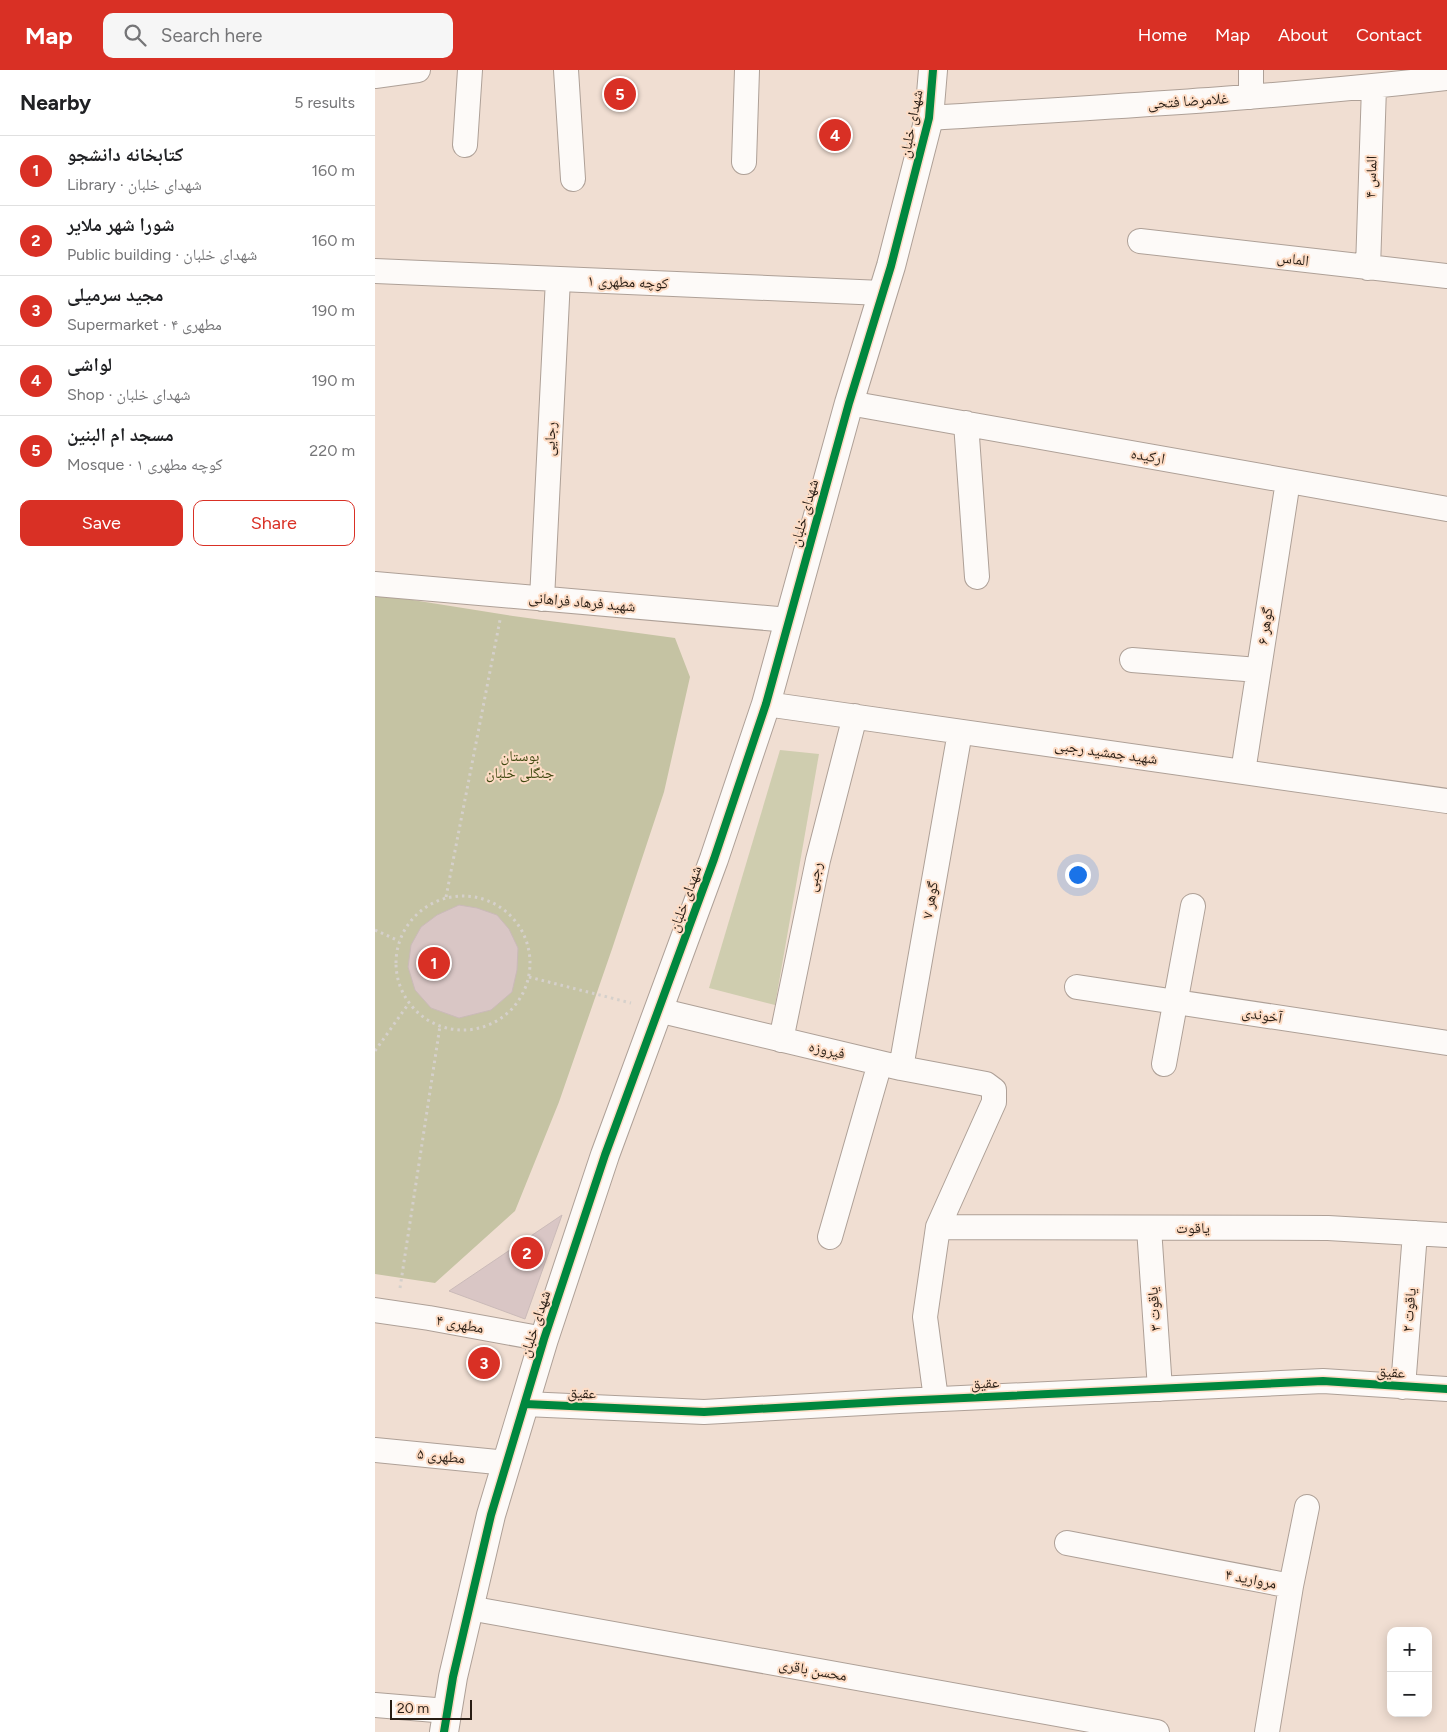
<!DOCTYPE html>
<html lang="en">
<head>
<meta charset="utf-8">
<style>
	body { margin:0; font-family:Figtree,"Noto Naskh Arabic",sans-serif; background:#f6f6f6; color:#202124 }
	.controls { position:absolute; right:15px; bottom:15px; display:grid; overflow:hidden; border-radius:10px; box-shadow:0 2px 12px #0003 }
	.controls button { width:45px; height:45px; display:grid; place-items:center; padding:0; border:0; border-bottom:1px solid #e0e0e0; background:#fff; color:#202124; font:25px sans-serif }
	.scale { position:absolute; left:15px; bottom:12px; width:82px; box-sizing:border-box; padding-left:5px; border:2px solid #281d14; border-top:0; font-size:14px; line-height:18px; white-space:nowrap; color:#281d14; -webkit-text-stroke:4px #fddcc5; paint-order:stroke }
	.you { position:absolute; left:702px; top:804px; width:18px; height:18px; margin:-12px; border:4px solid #fff; border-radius:50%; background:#1a73e8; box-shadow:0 0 0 8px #1a73e833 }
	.badge { display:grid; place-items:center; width:32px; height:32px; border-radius:50%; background:#d93025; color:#fff; font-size:16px; font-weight:700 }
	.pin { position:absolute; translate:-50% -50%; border:2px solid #fff; box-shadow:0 1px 5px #0006 }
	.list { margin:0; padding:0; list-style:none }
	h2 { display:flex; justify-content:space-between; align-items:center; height:65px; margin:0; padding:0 20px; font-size:21px }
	h2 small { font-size:16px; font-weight:400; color:#757577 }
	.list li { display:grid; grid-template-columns:32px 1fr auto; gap:15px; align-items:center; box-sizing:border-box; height:70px; padding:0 20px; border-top:1px solid #e0e0e0 }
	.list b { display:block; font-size:19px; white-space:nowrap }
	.list p { margin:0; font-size:16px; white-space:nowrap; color:#757577 }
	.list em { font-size:16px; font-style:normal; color:#757577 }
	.actions { display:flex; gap:10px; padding:15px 20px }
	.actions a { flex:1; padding:11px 0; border:1px solid #d93025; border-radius:10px; text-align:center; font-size:18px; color:#d93025 }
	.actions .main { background:#d93025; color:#fff }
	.icon { flex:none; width:28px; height:28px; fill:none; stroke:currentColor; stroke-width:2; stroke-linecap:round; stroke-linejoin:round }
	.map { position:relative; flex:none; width:1072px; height:1662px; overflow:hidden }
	header { display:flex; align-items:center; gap:30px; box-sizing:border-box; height:70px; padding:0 25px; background:#d93025; color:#fff }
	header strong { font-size:24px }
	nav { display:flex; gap:28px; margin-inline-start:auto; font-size:18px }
	.search { width:350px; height:45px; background:#f6f6f6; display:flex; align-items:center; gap:12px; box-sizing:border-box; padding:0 18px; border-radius:10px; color:#757577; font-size:19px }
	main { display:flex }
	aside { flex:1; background:#fff }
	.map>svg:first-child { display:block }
</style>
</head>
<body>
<header>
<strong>Map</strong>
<div class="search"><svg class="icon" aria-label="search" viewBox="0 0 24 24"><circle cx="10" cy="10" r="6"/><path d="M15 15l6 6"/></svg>Search here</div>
<nav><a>Home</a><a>Map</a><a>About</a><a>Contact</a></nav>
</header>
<main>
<aside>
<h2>Nearby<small>5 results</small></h2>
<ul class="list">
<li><span class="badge">1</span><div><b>کتابخانه دانشجو</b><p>Library · شهدای خلبان</p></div><em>160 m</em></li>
<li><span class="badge">2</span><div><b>شورا شهر ملایر</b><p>Public building · شهدای خلبان</p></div><em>160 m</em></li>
<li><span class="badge">3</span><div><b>مجید سرمیلی</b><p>Supermarket · مطهری ۴</p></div><em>190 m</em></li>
<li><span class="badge">4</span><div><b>لواشی</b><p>Shop · شهدای خلبان</p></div><em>190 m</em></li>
<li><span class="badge">5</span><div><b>مسجد ام البنین</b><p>Mosque · کوچه مطهری ۱</p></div><em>220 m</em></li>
</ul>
<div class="actions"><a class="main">Save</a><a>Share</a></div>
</aside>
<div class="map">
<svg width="1072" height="1662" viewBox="0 0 1072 1662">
	<rect width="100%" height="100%" fill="#f0ded2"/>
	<path fill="#cfcdaf" d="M405,680L444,684L400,935L334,918Z"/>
	<path fill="#c5c3a3" d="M0,524L138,546L300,568L315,607L289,722L237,879L184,1032L140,1141L60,1213L0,1204Z"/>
	<path fill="#d9c6c5" stroke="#cabab8" d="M84,835L102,838L122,845L134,859L143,878L142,900L137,922L116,940L84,948L56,938L40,920L33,897L36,875L46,857L62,845Z
		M187,1145L150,1249L74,1221Z"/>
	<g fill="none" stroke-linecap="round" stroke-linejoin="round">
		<defs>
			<path id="street" d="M191,0L198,109
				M0,6L43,0
				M876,27V0
				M554,48C727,37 900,28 1072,8
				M90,75L95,0
				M369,92L372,0
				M765,171L1072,206
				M993,198L999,17
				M0,201L507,223
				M474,333L1072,439
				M591,353L602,507
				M0,514L414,550
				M167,529L183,209
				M757,590L883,600
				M391,634L1072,731
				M868,702L913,411
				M702,917L1072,973
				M283,940L526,998L611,1014L619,1020V1032L563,1157L550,1247L561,1329
				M406,970L443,790L480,646
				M789,994L818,836
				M526,998L585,662
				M563,1157L953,1158L1072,1165
				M774,1158L785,1319
				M455,1167L505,993
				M0,1240L54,1248L169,1269
				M1028,1317L1040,1163
				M150,1334L329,1342L524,1331L948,1311L1072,1319
				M0,1380L132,1393
				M692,1473L916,1516L892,1662
				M916,1516L932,1437
				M94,1538L782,1662
				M0,1635L72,1641"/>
			<path id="secondary" d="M69,1662L78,1607L116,1445L169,1269L230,1085L339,789L391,634L474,333L516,196L554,48L558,0"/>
		</defs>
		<use href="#street" stroke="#aea097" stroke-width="26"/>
		<use href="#secondary" stroke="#aea097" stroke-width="30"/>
		<path stroke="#d5d0cb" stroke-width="3" stroke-dasharray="2.5 4" stroke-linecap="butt" d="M21 893a67 67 0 1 1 134 0a67 67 0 1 1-134 0Z
			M71,827L125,550
			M0,860L24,871
			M154,907L256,933
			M0,981L34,933
			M25,1218L65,956"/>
		<use href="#street" stroke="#fdfaf8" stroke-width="24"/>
		<use href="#secondary" stroke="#fdfaf8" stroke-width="28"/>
		<defs>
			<path id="cycleway" d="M150,1334L329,1342L524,1331L948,1311L1072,1319
				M69,1662L78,1607L116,1445L169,1269L230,1085L339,789L391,634L474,333L516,196L554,48L558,0"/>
		</defs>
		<use href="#cycleway" stroke="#fddcc5" stroke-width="11"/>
		<use href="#cycleway" stroke="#00873e" stroke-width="8"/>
	</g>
	<g text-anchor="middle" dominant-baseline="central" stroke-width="4" stroke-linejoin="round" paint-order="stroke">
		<g font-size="15" fill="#281d14" stroke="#fddcc5">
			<text transform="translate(813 31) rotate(-4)">غلامرضا فتحی</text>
			<text transform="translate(536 54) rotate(-79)">شهدای خلبان</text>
			<text transform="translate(996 107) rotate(-88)">الماس ۴</text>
			<text transform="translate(918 189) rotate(7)">الماس</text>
			<text transform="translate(253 212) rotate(2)">کوچه مطهری ۱</text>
			<text transform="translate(175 369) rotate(-87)">رجایی</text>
			<text transform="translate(773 386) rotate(10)">ارکیده</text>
			<text transform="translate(429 443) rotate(-74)">شهدای خلبان</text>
			<text transform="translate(207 532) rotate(5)">شهید فرهاد فراهانی</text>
			<text transform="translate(890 556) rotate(-82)">گوهر ۶</text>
			<text transform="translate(731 682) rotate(8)">شهید جمشید رجبی</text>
			<text transform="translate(439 807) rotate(-78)">رجبی</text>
			<text transform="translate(310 829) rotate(-70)">شهدای خلبان</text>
			<text transform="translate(555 830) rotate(-80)">گوهر ۷</text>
			<text transform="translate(887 945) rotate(9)">آخوندی</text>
			<text transform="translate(452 980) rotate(13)">فیروزه</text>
			<text x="818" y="1158">یاقوت</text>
			<text transform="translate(779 1239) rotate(-94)">یاقوت ۳</text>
			<text transform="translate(1034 1240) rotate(-85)">یاقوت ۲</text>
			<text transform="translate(85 1254) rotate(10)">مطهری ۴</text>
			<text transform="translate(160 1254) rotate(-72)">شهدای خلبان</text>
			<text transform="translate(1016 1302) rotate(4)">عقیق</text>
			<text transform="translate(610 1313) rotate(-3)">عقیق</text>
			<text transform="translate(207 1323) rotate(3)">عقیق</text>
			<text transform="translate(66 1386) rotate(6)">مطهری ۵</text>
			<text transform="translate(876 1509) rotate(11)">مروارید ۴</text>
			<text transform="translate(438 1600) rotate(10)">محسن باقری</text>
		</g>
		<g font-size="15" fill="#3f4810" stroke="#fddcc5">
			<text x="145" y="686">بوستان<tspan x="145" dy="17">جنگلی خلبان</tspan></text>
		</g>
	</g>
</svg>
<div class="controls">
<button>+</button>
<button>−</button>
</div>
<div class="scale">20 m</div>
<div class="you"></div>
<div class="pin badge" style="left:59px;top:893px">1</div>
<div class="pin badge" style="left:152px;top:1183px">2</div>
<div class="pin badge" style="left:109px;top:1293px">3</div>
<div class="pin badge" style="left:460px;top:65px">4</div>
<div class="pin badge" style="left:245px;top:24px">5</div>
</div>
</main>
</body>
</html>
